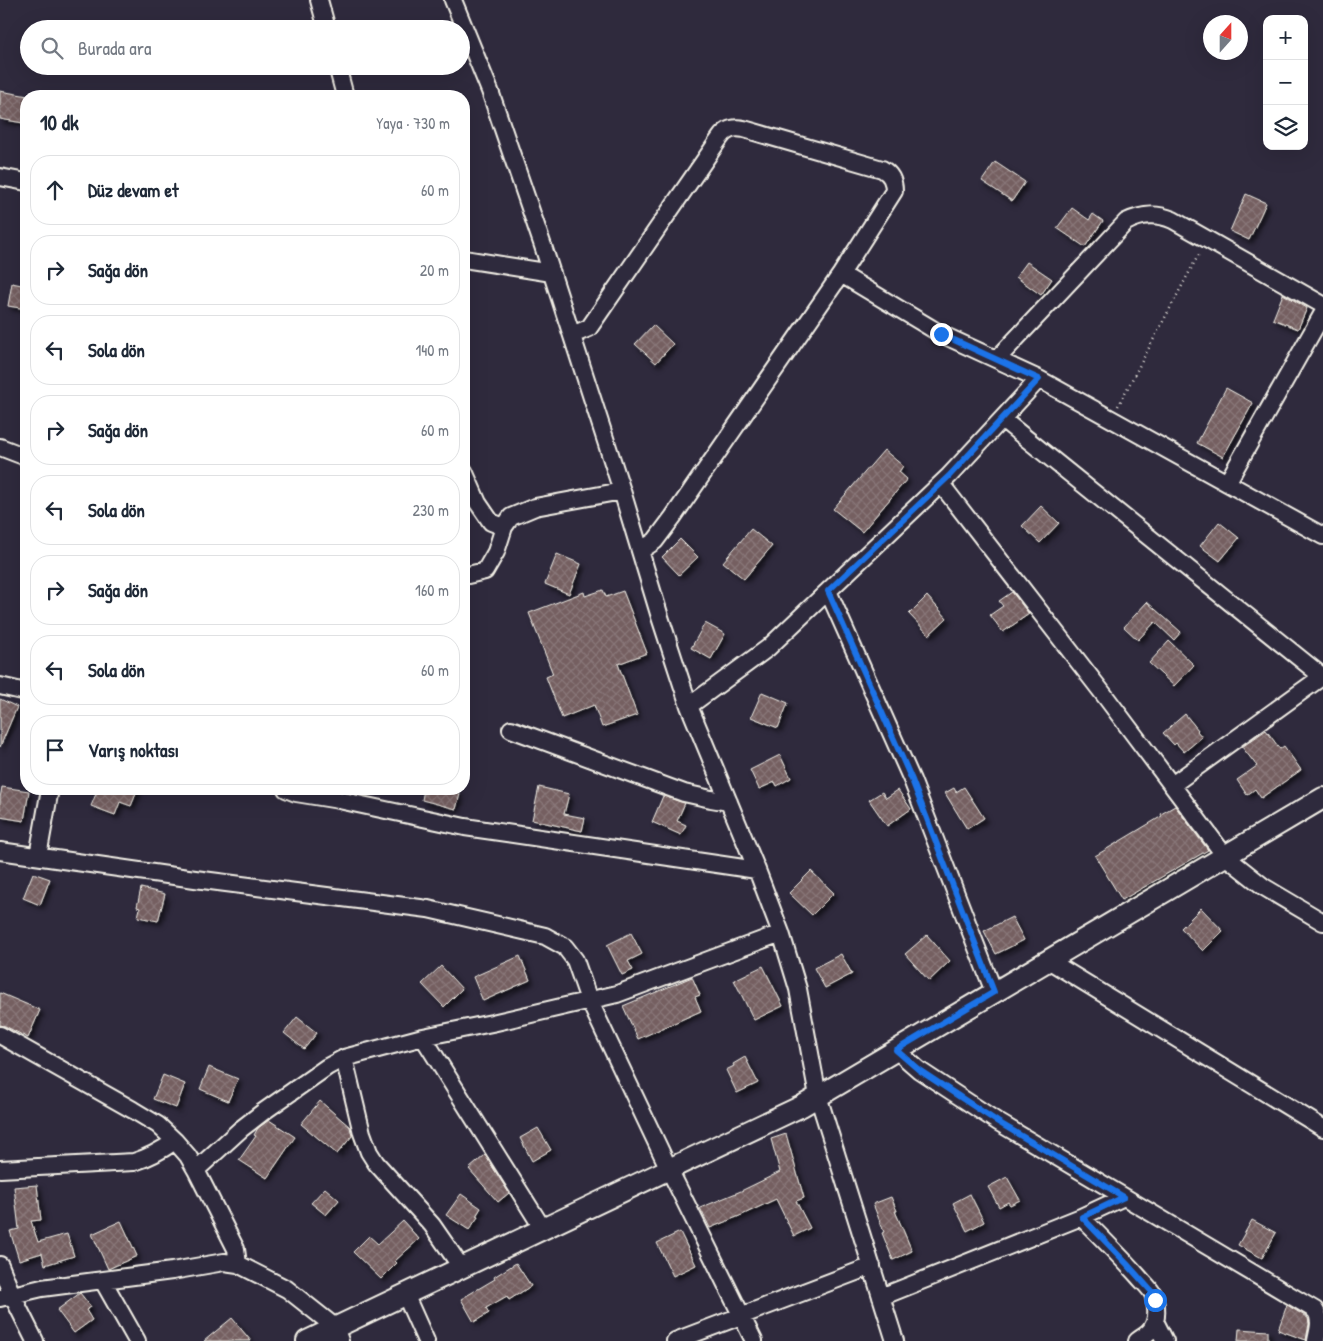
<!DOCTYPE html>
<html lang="tr">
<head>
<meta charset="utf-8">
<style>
	body { margin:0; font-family:"Patrick Hand",sans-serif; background:#f6f6f7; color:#1f2937 }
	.controls { position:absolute; right:15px; top:15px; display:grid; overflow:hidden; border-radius:10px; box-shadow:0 5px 20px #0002 }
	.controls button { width:45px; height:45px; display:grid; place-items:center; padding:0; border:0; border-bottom:1px solid #e0e1e3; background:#fff; color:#1f2937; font:25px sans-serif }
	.compass { position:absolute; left:1203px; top:15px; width:45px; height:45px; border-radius:50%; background:#fff; box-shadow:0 5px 20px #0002; rotate:21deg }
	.stop { position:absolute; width:15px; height:15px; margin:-11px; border:4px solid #1a73e8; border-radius:50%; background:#fff }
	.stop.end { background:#1a73e8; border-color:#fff; box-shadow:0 1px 5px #0008 }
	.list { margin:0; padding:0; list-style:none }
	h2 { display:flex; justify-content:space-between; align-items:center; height:65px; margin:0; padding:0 20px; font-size:21px }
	h2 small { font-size:16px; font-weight:400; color:#747a83 }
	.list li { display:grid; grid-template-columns:32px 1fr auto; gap:15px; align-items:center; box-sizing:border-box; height:70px; margin:0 10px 10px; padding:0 10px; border:1px solid #e0e1e3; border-radius:20px }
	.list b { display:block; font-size:19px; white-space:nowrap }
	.list em { font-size:16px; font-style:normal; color:#747a83 }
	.icon { flex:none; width:28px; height:28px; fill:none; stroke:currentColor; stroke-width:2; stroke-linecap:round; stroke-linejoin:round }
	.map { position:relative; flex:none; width:1323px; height:1341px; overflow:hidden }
	.search { position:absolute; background:#fff; box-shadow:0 5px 20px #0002; left:20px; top:20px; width:450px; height:55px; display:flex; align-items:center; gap:12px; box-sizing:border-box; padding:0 18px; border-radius:28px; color:#747a83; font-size:19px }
	.panel { position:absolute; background:#fff; box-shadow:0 5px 20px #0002; left:20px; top:90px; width:450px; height:705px; border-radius:20px }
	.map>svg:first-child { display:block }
</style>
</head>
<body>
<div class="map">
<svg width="1323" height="1341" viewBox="0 0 1323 1341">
	<defs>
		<pattern id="building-cross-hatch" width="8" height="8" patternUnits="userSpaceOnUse" patternTransform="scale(1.25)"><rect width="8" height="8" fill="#745f61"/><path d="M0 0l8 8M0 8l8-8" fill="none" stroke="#887678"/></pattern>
		<filter id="shadow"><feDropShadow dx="3.5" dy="3.5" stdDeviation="2.5" flood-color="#0009"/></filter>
	</defs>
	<rect width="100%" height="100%" fill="#2f2a3d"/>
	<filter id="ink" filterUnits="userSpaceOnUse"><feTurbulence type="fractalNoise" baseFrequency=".02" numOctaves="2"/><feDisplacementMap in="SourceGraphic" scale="10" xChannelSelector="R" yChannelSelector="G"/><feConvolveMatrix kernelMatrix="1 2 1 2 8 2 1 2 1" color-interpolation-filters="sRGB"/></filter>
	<g filter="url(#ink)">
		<path fill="url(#building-cross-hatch)" stroke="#f4f1e8" filter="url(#shadow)" d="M0,91L28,96H26L23,123L0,119Z
			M995,162L1025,182L1012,201L982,181Z
			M1246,194L1266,203L1249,240L1230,231Z
			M1072,208L1089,220L1093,214L1103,221L1085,247L1057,228Z
			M1027,262L1052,279L1041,295L1016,277Z
			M12,283L26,286V309L8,306Z
			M1283,294L1307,308L1298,329L1273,319Z
			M653,325L673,344L656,363L635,344Z
			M1226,388L1253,403L1223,457L1197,443Z
			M884,450L903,466L899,472L907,479L862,532L833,509Z
			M1041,506L1059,523L1040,543L1022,526Z
			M1219,522L1239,538L1220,561L1200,546Z
			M751,529L772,546L744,579L723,562Z
			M680,539L698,557L679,575L662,557Z
			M557,554L581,564L569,594L545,584Z
			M603,590L606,597L623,591L647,653L618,664L637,715L602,727L594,705L562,718L546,677L553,674L529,613L584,592L585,596Z
			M1012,592L1029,614L1003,632L990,615L1003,606L999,601Z
			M927,596L947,618L929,635L909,614Z
			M1147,602L1181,632L1174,640L1155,622L1138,640L1124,627Z
			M705,623L725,634L711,659L691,648Z
			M1169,641L1194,665L1174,686L1149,663Z
			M762,692L788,703L778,728L751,717Z
			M0,699L17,707L0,747Z
			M1185,714L1198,730L1197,731L1202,737L1184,752L1176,743L1174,745L1163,733Z
			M1266,730L1280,749L1284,746L1301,770L1261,798L1255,789L1247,795L1237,780L1257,766L1242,747Z
			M780,755L791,778L777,786L775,782L759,789L750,770Z
			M2,787L29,791L24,821L0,817V798Z
			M539,787L569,794L564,814L585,818L582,831L532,820Z
			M964,787L984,818L967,829L945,793L954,788L956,792Z
			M98,789H138L131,806L120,802L115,815L91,806Z
			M424,789H456L455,793L460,794L456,809L422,800Z
			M898,790L911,809L887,826L869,800L882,792L886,798Z
			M663,796L685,803L677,821L686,825L681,835L652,822Z
			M1175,806L1208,850L1122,900L1095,856L1162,816L1161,814Z
			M811,871L834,893L812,915L789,893Z
			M33,873L50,879L40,905L23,898Z
			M141,888L165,894L158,921L138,917L140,908L137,907Z
			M1201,908L1223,931L1203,951L1181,928Z
			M1012,917L1024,940L996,954L984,931Z
			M631,933L642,954L628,961L633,970L622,975L607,945Z
			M927,935L950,961L929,981L905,954Z
			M841,954L852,974L825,988L814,968Z
			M520,956L530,980L483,1001L473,977Z
			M441,966L462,989L444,1007L422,984Z
			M763,966L783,1006L754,1020L734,980Z
			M692,977L700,995L695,997L701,1011L638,1039L623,1006Z
			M0,993L40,1010L28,1038L5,1026L0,1025Z
			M297,1017L317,1033L304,1049L284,1033Z
			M745,1057L758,1083L737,1093L726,1070L734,1066L733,1064Z
			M209,1067L238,1079L228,1101L200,1089Z
			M163,1075L185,1084L176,1108L153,1099Z
			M320,1101L350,1127L352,1136L337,1154L301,1124Z
			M269,1120L295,1137L267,1178L239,1160L256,1136L254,1135L258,1128Z
			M538,1128L551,1150L532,1161L520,1138Z
			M786,1134L804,1198L796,1201L810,1228L794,1236L776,1199L742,1215L710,1228L700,1208L741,1191L780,1172L771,1139Z
			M485,1155L509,1193L498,1202L469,1169Z
			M1007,1177L1020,1200L1010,1205L1008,1202L999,1207L988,1187Z
			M37,1185L41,1220L31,1221L38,1242L67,1234L74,1256L45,1265L42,1253L19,1260L10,1231L19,1229L14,1187Z
			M325,1188L339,1200L326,1215L311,1203Z
			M461,1194L481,1208L476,1216L478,1217L469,1230L446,1215Z
			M970,1194L984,1222L967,1231L953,1203Z
			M891,1197L897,1211H895L912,1251L893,1260L882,1233L884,1232L873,1204Z
			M1252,1220L1276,1233L1262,1258L1238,1245Z
			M121,1221L137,1256L108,1269L92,1234Z
			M403,1221L419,1239L395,1261L397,1263L381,1279L353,1252L369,1236L378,1244Z
			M680,1232L696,1265L673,1276L657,1243Z
			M516,1263L531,1286L509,1300L507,1296L486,1308L489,1313L474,1322L461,1299L495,1279L494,1277Z
			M80,1293L91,1307L86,1310L92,1320L74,1333L57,1310Z
			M1287,1305L1308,1318L1309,1324L1306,1340L1278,1330Z
			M232,1318L251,1341H204Z
			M1239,1329L1268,1331V1341H1238Z"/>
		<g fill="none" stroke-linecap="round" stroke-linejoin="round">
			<defs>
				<path id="minor" d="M319,0L327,29
					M453,0L490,91L543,246L622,491L660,617L689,706L757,870L781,933L798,989L818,1096L895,1341
					M337,66L345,96
					M0,177L26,182
					M464,259L552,273
					M841,274L941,334L1039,379L1323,536
					M572,335L589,328L720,138C726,129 734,127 744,129L882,169C891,174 894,181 894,191L841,274L673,517L655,541L640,551
					M997,359L1126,222C1142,214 1156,213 1173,220L1323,305
					M1002,419L1323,677
					M0,447L26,457
					M464,471L478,503L491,522L504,527
					M1227,483L1323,313
					M941,484L1105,696L1225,856L1264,887L1323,922
					M464,574L468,575L485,571L496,552L504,527L511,517L535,507L622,491
					M828,591L912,780L994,992
					M0,686L26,692
					M689,706L768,648L949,476L1039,379
					M511,729L684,793L711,799L729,802
					M1172,785L1323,676
					M286,789L296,793L339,800L465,827L757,870
					M0,851L195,879L428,909L545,936L565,947L575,960L589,1000L669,1169L754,1341
					M38,856L50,789
					M1048,960L1323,1128
					M0,1035L133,1110L158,1125L175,1141L188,1156L196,1170L236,1249L238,1264
					M423,1037L543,1229
					M896,1050L919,1070L998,1122L1315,1310C1322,1320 1318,1330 1316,1341
					M344,1058L362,1133L369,1152L376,1163L385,1173L432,1225L461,1267
					M0,1169L134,1162C150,1157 162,1150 175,1141
					M196,1170L241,1129L263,1112L327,1067L344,1058L423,1037L492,1023L617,994L781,933
					M1081,1217C1101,1237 1120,1256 1138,1276C1143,1282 1150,1288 1153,1294C1157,1304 1158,1319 1152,1328C1149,1334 1142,1337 1137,1341
					M0,1265L12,1295L35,1341
					M103,1281L137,1341
					M405,1294L426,1341
					M881,1297L1081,1217L1124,1197
					M0,1298L42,1288L172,1271L224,1262L238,1264L287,1289L335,1327L340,1341
					M1155,1321L1165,1341
					M675,1341L872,1266"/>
				<path id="major" d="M307,1341L802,1106L1323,798"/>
			</defs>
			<use href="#minor" stroke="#f4f1e8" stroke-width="20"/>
			<use href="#major" stroke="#f4f1e8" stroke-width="24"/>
			<path stroke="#f4f1e8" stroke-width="2.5" stroke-dasharray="1 4" stroke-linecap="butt" d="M1118,406L1200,252"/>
			<use href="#minor" stroke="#2f2a3d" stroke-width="16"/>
			<use href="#major" stroke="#2f2a3d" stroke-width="20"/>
		</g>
	</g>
	<g fill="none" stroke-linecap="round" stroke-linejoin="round" filter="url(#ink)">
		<path stroke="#1a73e8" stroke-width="6" d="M941,334L1039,379L949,476L828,591L912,780L994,992L896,1050L919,1070L998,1122L1124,1197L1082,1217L1127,1264L1152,1292L1155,1300"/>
	</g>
</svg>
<div class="controls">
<button>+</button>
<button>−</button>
<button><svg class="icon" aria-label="layers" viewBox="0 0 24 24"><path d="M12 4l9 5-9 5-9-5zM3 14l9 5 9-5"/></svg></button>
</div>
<svg class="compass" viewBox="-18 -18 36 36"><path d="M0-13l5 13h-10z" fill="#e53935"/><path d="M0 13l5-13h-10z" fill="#747a83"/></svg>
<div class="stop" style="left:1155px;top:1300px"></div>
<div class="stop end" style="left:941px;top:334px"></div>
<div class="search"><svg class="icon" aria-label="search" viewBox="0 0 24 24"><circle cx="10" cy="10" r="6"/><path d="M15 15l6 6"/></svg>Burada ara</div>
<section class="panel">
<h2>10 dk<small>Yaya · 730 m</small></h2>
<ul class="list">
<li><svg class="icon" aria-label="ahead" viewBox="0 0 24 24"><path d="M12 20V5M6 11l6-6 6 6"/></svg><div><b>Düz devam et</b></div><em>60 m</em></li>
<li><svg class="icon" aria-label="right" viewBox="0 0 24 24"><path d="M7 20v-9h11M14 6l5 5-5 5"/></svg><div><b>Sağa dön</b></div><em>20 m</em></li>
<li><svg class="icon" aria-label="left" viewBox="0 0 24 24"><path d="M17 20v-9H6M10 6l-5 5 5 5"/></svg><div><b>Sola dön</b></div><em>140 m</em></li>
<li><svg class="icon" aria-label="right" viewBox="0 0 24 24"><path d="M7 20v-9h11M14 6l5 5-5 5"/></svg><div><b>Sağa dön</b></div><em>60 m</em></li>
<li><svg class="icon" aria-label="left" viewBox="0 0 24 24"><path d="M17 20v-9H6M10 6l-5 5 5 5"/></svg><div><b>Sola dön</b></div><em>230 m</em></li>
<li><svg class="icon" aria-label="right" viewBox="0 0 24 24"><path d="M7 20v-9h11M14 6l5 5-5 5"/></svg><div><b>Sağa dön</b></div><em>160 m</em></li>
<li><svg class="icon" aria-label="left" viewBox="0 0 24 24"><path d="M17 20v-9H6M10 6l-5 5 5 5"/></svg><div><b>Sola dön</b></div><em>60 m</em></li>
<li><svg class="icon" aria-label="arrive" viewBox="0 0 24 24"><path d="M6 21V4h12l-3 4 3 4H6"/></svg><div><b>Varış noktası</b></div></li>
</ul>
</section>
</div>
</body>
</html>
